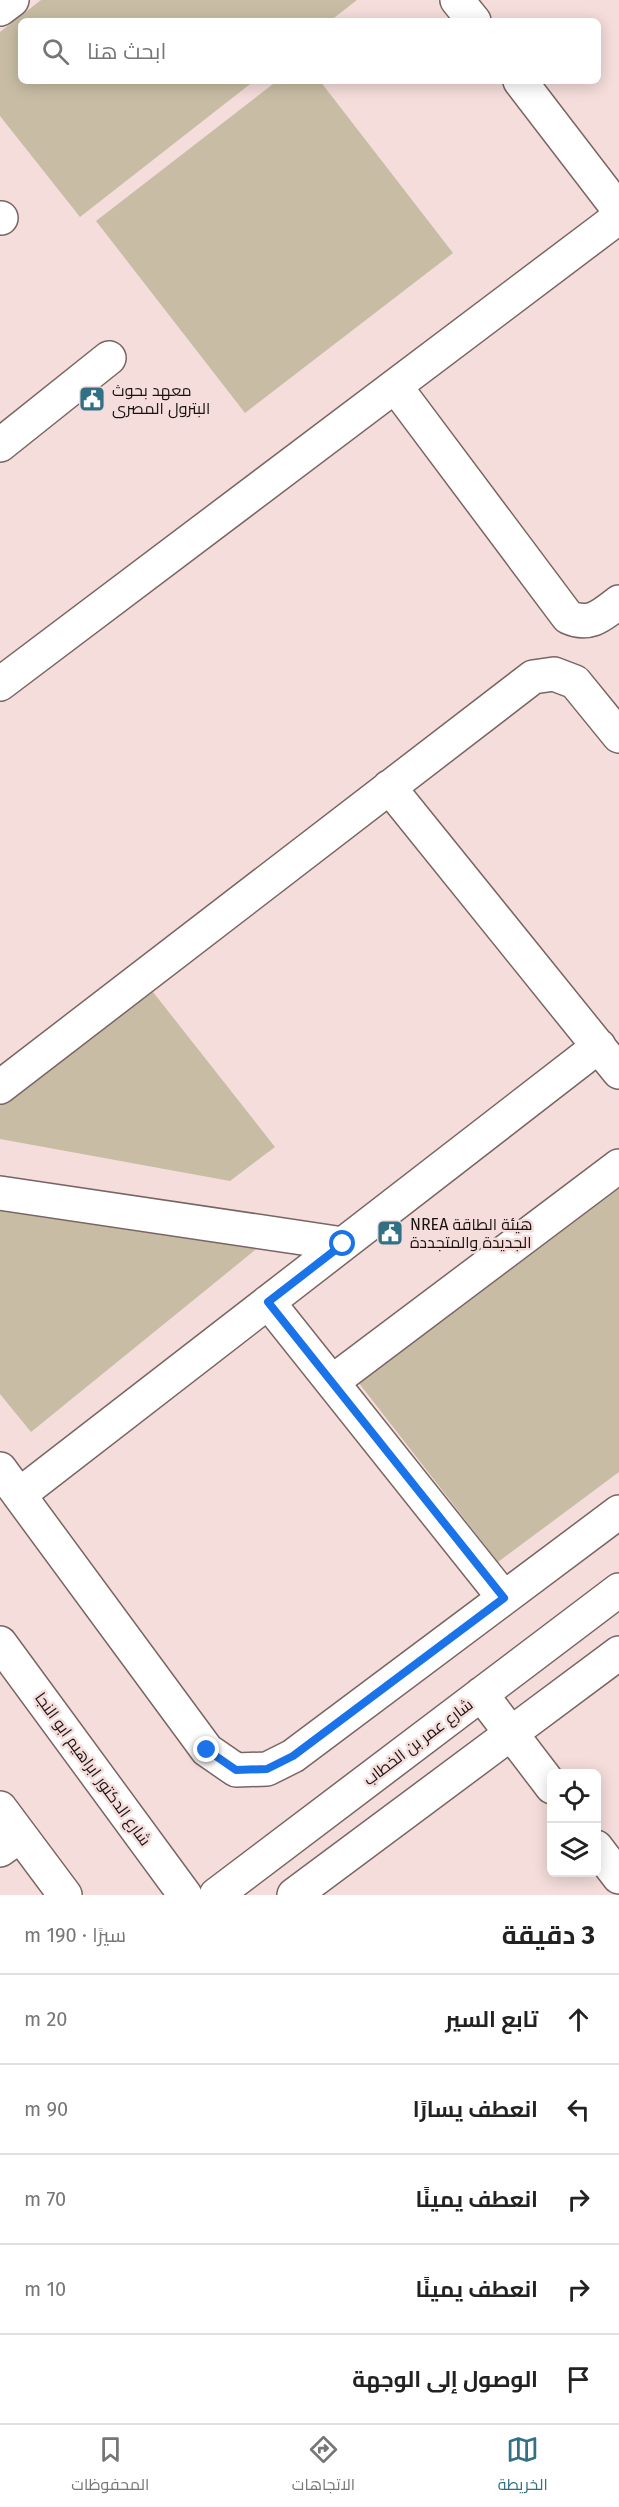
<!DOCTYPE html>
<html lang="ar">
<head>
<meta charset="utf-8">
<style>
	body { margin:0; font-family:"Fira Sans",Cairo,sans-serif; background:#f6f6f6; color:#222; direction:rtl }
	.controls { position:absolute; right:18px; bottom:18px; display:grid; overflow:hidden; border-radius:9px; box-shadow:0 3px 15px #0003 }
	.controls button { width:54px; height:54px; display:grid; place-items:center; padding:0; border:0; border-bottom:2px solid #e0e0e0; background:#fff; color:#222; font:30px sans-serif }
	.stop { position:absolute; width:18px; height:18px; margin:-14px; border:4px solid #1a73e8; border-radius:50%; background:#fff }
	.stop.end { background:#1a73e8; border-color:#fff; box-shadow:0 2px 6px #0008 }
	.list { margin:0; padding:0; list-style:none }
	h2 { display:flex; justify-content:space-between; align-items:center; height:78px; margin:0; padding:0 24px; font-size:26px }
	h2 small { font-size:20px; font-weight:400; color:#767676 }
	.list li { display:grid; grid-template-columns:39px 1fr auto; gap:18px; align-items:center; box-sizing:border-box; height:90px; padding:0 24px; border-top:2px solid #e0e0e0 }
	.list b { display:block; font-size:22px; white-space:nowrap }
	.list em { font-size:20px; font-style:normal; color:#767676 }
	.icon { flex:none; width:33px; height:33px; fill:none; stroke:currentColor; stroke-width:2; stroke-linecap:round; stroke-linejoin:round }
	.map { position:relative; flex:none; width:619px; height:1895px; overflow:hidden; direction:ltr }
	.search { position:absolute; background:#fff; box-shadow:0 3px 15px #0003; left:18px; right:18px; top:18px; height:66px; display:flex; align-items:center; gap:15px; box-sizing:border-box; padding:0 21px; border-radius:9px; color:#767676; font-size:22px }
	.sheet { height:528px; background:#fff }
	nav { display:flex; justify-content:space-around; align-items:center; box-sizing:border-box; height:84px; border-top:2px solid #e0e0e0; background:#fff; font-size:16px; color:#767676 }
	nav a { display:grid; justify-items:center; gap:3px }
	nav .on { color:#327086 }
	.map>svg:first-child { display:block }
</style>
</head>
<body>
<div class="map">
<svg width="619" height="1895" viewBox="0 0 619 1895">
	<rect width="100%" height="100%" fill="#f4dddb"/>
	<path fill="#c8bda4" d="M41,0H357L330,21H21V81H254L80,217L0,116V32Z
		M277,81H320L453,253L245,413L96,221Z
		M153,992L275,1147L230,1181L0,1139V1099Z
		M619,1181V1472L498,1562L355,1378Z
		M0,1201L265,1242L31,1432L0,1394Z"/>
	<g fill="none" stroke-linecap="round" stroke-linejoin="round">
		<defs>
			<path id="minor" d="M457,0L474,21
				M0,9L12,0
				M520,81L619,210
				M0,218H1
				M395,386L568,617C590,627 602,615 619,602
				M0,445L109,358
				M0,684L619,217
				M389,787L619,1072
				M0,1087L533,677L554,674L575,682L619,736
				M0,1193L343,1244
				M268,1302L504,1598
				M332,1382L619,1166
				M0,1469L207,1750L236,1770L267,1769L293,1756L619,1512
				M19,1495L599,1046
				M481,1694L552,1787
				M596,1847L619,1877
				M0,1850L20,1836
				M216,1895L619,1590
				M294,1895L619,1653"/>
			<path id="major" d="M0,1643L185,1895
				M0,1808L65,1895"/>
		</defs>
		<use href="#minor" stroke="#796564" stroke-width="36"/>
		<use href="#major" stroke="#796564" stroke-width="36"/>
		<use href="#minor" stroke="#fff" stroke-width="33"/>
		<use href="#major" stroke="#fff" stroke-width="33"/>
	</g>
	<g fill="none" stroke-linecap="round" stroke-linejoin="round">
		<path stroke="#1a73e8" stroke-width="8" d="M207,1750L236,1770L267,1769L293,1756L504,1598L268,1302L343,1244"/>
	</g>
	<defs>
		<symbol id="civic-square" viewBox="-11 -11 22 22"><rect x="-9" y="-9" width="18" height="18" rx="4" fill="#327086" stroke="#f4dddb"/><path d="M-.6-6.5H3V-4.5H.6V-3L4-1V1h2V6H-6V1h2V-1L-.6-3ZM-1.2 2.5V6h2.4V2.5Z" fill="#fff"/></symbol>
	</defs>
	<g fill-rule="evenodd">
		<use href="#civic-square" x="77" y="384" width="30" height="30"/>
		<use href="#civic-square" x="375" y="1218" width="30" height="30"/>
	</g>
	<g text-anchor="middle" dominant-baseline="central" stroke-width="5" stroke-linejoin="round" paint-order="stroke">
		<g font-size="16" fill="#1b1313" stroke="#f4dddb" text-anchor="start">
			<text x="112" y="390">معهد بحوث<tspan x="112" dy="18">البترول المصرى</tspan></text>
			<text x="410" y="1224">NREA هيئة الطاقة<tspan x="410" dy="18">الجديدة والمتجددة</tspan></text>
		</g>
		<g font-size="16" fill="#1b1313" stroke="#f4dddb">
			<text transform="translate(418 1742) rotate(-37)">شارع عمر بن الخطاب</text>
			<text transform="translate(93 1769) rotate(54)">شارع الدكتور ابراهيم ابو النجا</text>
		</g>
	</g>
</svg>
<div class="controls">
<button><svg class="icon" aria-label="locate" viewBox="0 0 24 24"><circle cx="12" cy="12" r="6"/><path d="M12 2v4M12 18v4M2 12h4M18 12h4"/></svg></button>
<button><svg class="icon" aria-label="layers" viewBox="0 0 24 24"><path d="M12 4l9 5-9 5-9-5zM3 14l9 5 9-5"/></svg></button>
</div>
<div class="stop" style="left:343px;top:1244px"></div>
<div class="stop end" style="left:207px;top:1750px"></div>
<div class="search"><svg class="icon" aria-label="search" viewBox="0 0 24 24"><circle cx="10" cy="10" r="6"/><path d="M15 15l6 6"/></svg>ابحث هنا</div>
</div>
<section class="sheet">
<h2>3 دقيقة<small>سيرًا · 190 m</small></h2>
<ul class="list">
<li><svg class="icon" aria-label="ahead" viewBox="0 0 24 24"><path d="M12 20V5M6 11l6-6 6 6"/></svg><div><b>تابع السير</b></div><em>20 m</em></li>
<li><svg class="icon" aria-label="left" viewBox="0 0 24 24"><path d="M17 20v-9H6M10 6l-5 5 5 5"/></svg><div><b>انعطف يسارًا</b></div><em>90 m</em></li>
<li><svg class="icon" aria-label="right" viewBox="0 0 24 24"><path d="M7 20v-9h11M14 6l5 5-5 5"/></svg><div><b>انعطف يمينًا</b></div><em>70 m</em></li>
<li><svg class="icon" aria-label="right" viewBox="0 0 24 24"><path d="M7 20v-9h11M14 6l5 5-5 5"/></svg><div><b>انعطف يمينًا</b></div><em>10 m</em></li>
<li><svg class="icon" aria-label="arrive" viewBox="0 0 24 24"><path d="M6 21V4h12l-3 4 3 4H6"/></svg><div><b>الوصول إلى الوجهة</b></div></li>
</ul>
</section>
<nav>
<a class="on"><svg class="icon" aria-label="map" viewBox="0 0 24 24"><path d="M3 6l6-2 6 2 6-2v14l-6 2-6-2-6 2zM9 4v14M15 6v14"/></svg>الخريطة</a>
<a><svg class="icon" aria-label="directions" viewBox="0 0 24 24"><path d="M12 3l9 9-9 9-9-9zM9 14v-3h6M13 9l2 2-2 2"/></svg>الاتجاهات</a>
<a><svg class="icon" aria-label="saved" viewBox="0 0 24 24"><path d="M7 4h10v16l-5-4-5 4z"/></svg>المحفوظات</a>
</nav>
</body>
</html>
